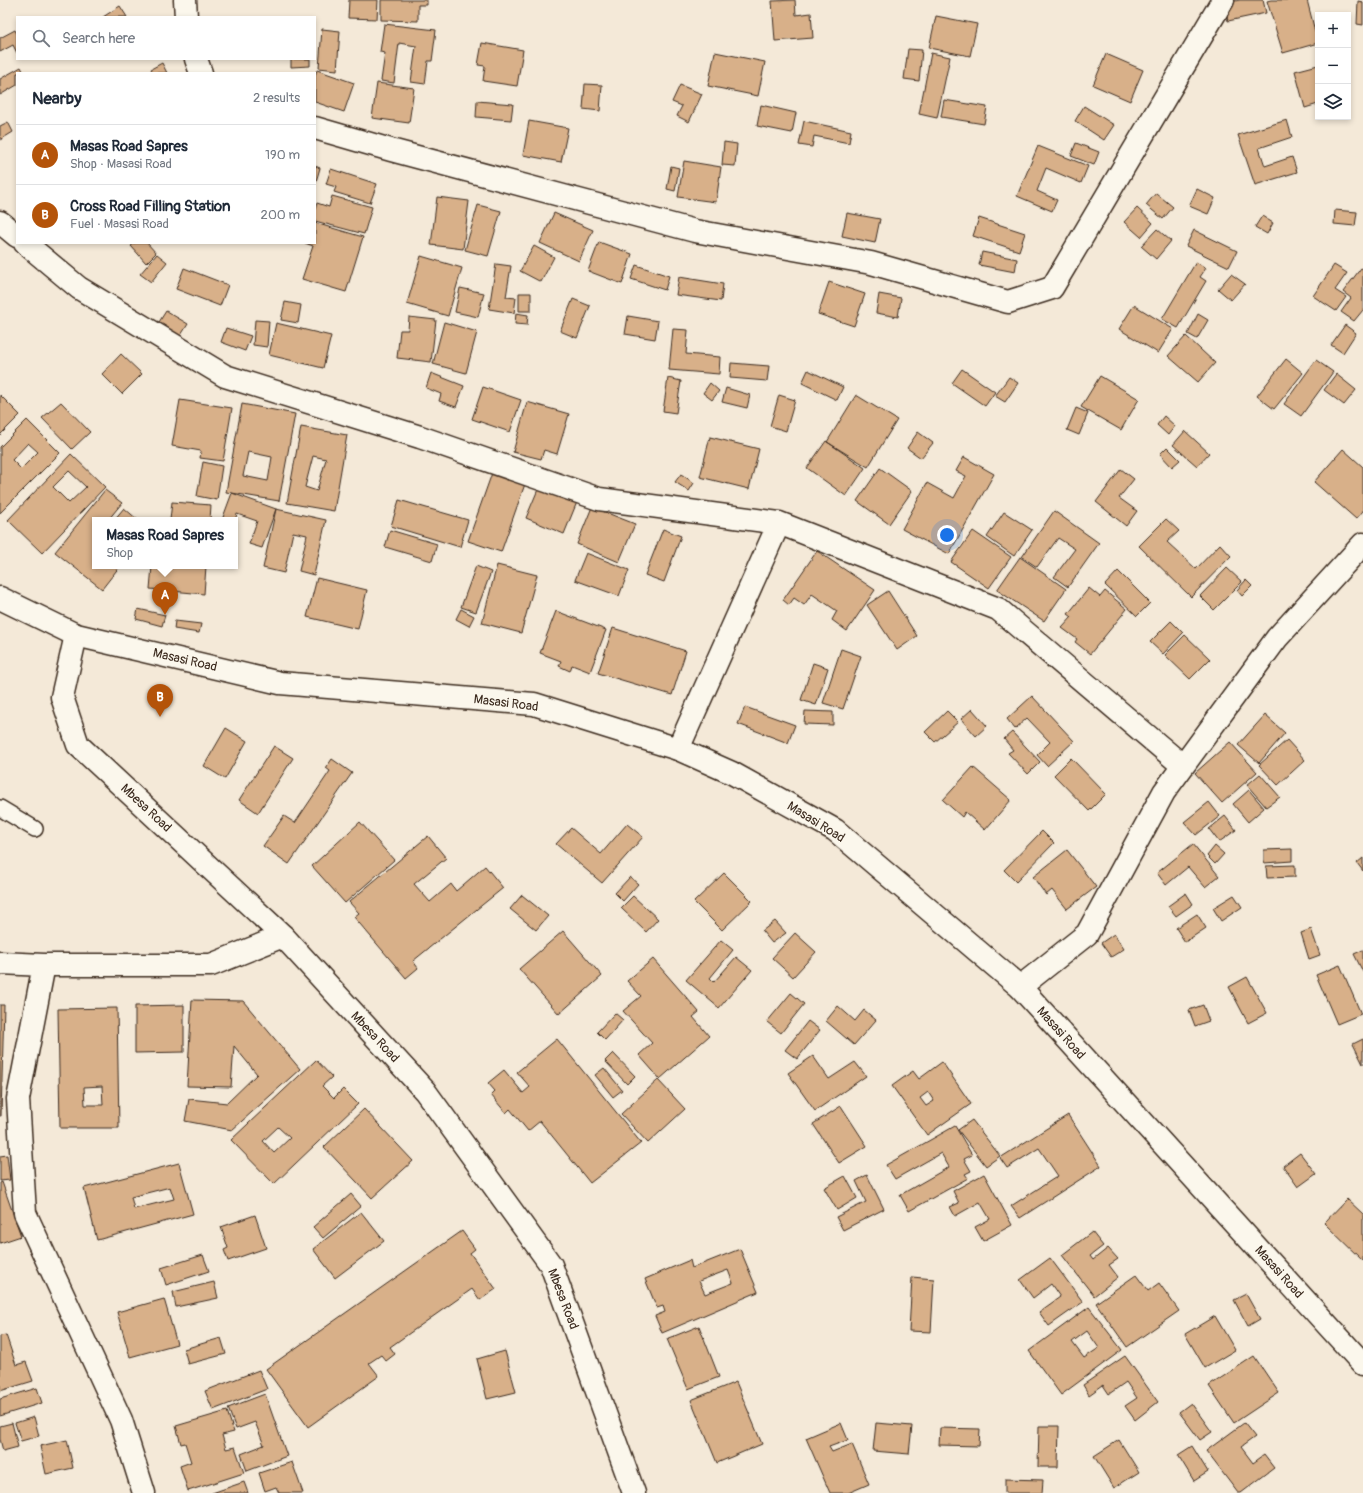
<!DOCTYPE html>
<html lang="en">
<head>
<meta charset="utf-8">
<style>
	body { margin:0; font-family:Pangolin,sans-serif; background:#f6f6f7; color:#1f2937 }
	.controls { position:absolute; right:12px; top:12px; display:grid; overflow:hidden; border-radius:0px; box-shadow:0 2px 6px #0003 }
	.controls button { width:36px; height:36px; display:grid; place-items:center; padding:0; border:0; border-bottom:1px solid #e0e1e3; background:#fff; color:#1f2937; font:20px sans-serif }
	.you { position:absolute; left:947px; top:535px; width:14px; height:14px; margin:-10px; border:3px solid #fff; border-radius:50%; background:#1a73e8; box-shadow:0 0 0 6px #1a73e833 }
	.badge { display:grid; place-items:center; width:26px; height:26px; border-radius:50%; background:#b45309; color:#fff; font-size:13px; font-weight:700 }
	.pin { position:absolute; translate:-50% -33px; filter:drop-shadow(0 1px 2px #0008) }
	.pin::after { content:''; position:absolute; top:21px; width:14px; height:12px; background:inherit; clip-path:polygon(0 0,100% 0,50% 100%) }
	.popup { position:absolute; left:92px; top:517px; width:146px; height:52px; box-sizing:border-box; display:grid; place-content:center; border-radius:0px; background:#fff; filter:drop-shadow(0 1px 3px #0005); font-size:13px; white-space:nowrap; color:#747a83 }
	.popup b { font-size:15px; color:#1f2937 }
	.popup::after { content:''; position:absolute; left:50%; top:100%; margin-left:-8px; border:8px solid transparent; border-top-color:#fff }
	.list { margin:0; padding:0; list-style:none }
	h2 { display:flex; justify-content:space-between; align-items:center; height:52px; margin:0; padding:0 16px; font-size:17px }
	h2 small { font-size:13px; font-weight:400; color:#747a83 }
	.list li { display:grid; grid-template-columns:26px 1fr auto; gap:12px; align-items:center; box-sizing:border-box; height:60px; padding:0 16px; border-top:1px solid #e0e1e3 }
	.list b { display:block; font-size:15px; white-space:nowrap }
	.list p { margin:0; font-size:13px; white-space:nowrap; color:#747a83 }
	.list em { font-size:13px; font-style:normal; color:#747a83 }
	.icon { flex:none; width:22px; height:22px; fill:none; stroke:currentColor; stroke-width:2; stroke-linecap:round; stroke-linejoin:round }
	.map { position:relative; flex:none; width:1363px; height:1493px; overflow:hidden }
	.search { position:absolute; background:#fff; box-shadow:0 2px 6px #0003; left:16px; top:16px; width:300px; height:44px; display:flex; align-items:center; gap:10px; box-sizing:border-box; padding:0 14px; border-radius:0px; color:#747a83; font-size:15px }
	.panel { position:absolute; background:#fff; box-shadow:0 2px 6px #0003; left:16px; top:72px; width:300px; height:172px; border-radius:0px }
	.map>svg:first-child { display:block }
</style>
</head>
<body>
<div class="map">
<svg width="1363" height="1493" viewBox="0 0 1363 1493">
	<rect width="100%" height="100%" fill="#f4e9d8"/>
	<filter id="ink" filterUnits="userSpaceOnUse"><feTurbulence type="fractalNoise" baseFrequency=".025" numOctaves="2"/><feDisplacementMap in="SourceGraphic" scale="8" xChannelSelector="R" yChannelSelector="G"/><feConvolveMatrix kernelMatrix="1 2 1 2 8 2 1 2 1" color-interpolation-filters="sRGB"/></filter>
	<g filter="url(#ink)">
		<path fill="#d8b089" stroke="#3b2a1e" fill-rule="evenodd" d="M349,0H378L377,19L348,18Z
			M381,0H427V5H418V21L381,20Z
			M795,0L796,15L811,13L813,38L775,41L772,1Z
			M1240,0H1263L1266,13L1228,21L1224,3Z
			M1271,0H1307L1318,43L1283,53L1267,1Z
			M1358,1L1363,2V25L1357,24Z
			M120,6L127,17H103Z
			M936,16L977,24L970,56L929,48Z
			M384,24L436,30L432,61H428L425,84L411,82L416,46L399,43L394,83L381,81L385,53L380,52Z
			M322,29L340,31L337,70L319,68Z
			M15,30L17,34V53L13,45L0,52V38Z
			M482,43L523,50L517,86L483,81L485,66L478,65Z
			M908,49L922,50L919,81L904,79Z
			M715,52L765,62L758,96L708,86Z
			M931,53L950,57L937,118L919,114Z
			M1106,54L1143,70L1130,101L1093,85Z
			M291,59H310V66L291,67Z
			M162,63L167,73H153L151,69Z
			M1318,65V104L1305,108L1295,71Z
			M21,67L24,73H17V85L0,95V79Z
			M317,70L354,83L344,112L315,102V76Z
			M377,83L414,88L409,123L372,118Z
			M585,84L602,85L600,111L583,109Z
			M680,85L702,94L689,122L677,116L682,106L672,102Z
			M944,100L987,107L984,124L941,117Z
			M477,101L513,104L511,120L476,117Z
			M761,105L796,113L792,133L757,126Z
			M1084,106L1114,125L1104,140L1075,121Z
			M1287,120L1292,137L1259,148L1265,166L1292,157L1297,172L1255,185L1238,135Z
			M529,121L568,128L561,162L523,155Z
			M804,121L851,131L849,143L814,136L812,147L799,145Z
			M8,122L13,132L0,140V126Z
			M724,142L737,144L735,166L722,165Z
			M1076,143L1099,152L1094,165L1071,156Z
			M1038,146L1088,166L1081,183L1046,168L1037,191L1057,200L1052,211L1017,196Z
			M684,161L721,167L716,202L678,197Z
			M315,166L320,168L315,185Z
			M671,166L679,168L675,191L667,189Z
			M331,169L377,184L370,203L334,192L336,187L326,184Z
			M1197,189L1215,198L1208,214L1189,206Z
			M1156,193L1173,207L1163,219L1146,205Z
			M332,196L372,207L364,234L315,221V210L317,203L329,207Z
			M437,197L469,201L463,249L431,245Z
			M478,205L501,211L488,256L465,250Z
			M1137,208L1153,223L1141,237L1124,222Z
			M1335,210L1357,212L1355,226L1334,224Z
			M554,213L593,230L579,261L540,243Z
			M847,213L880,219L875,243L842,236Z
			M1262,216L1273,223L1267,234L1255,227Z
			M979,218L1025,233L1019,251L973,236Z
			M315,223L363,237L346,292L302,279L313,246L305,243H315Z
			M1157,229L1171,241L1156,259L1141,246Z
			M1194,230L1237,251L1229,267L1186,246Z
			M599,242L632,254L622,284L588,271Z
			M135,243H147L156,253L146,263L131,246Z
			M534,246L554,257L541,282L520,271Z
			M982,252L1017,259L1015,272L979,265Z
			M157,254L167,262L151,282L140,274Z
			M421,256L462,268L448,316L407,304Z
			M1196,262L1206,268L1200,277L1206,281L1178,328L1162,319Z
			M496,264L511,266L506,297L516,298L514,313L489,309Z
			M636,265L669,276L665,290L631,279Z
			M1334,265L1347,273L1335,290L1346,297L1336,311L1313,296Z
			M184,268L228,285L220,306L176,289Z
			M1361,268L1363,269V310L1354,321L1341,312L1351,298L1343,292Z
			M1231,274L1245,284L1231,300L1218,289Z
			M679,277L723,284L721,301L676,295Z
			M829,282L865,294L854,326L818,314Z
			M460,288L484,293L478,317L455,312Z
			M519,293H531V311H519Z
			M879,294L901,298L898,317L876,313Z
			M573,299L590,306L577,338L560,331Z
			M285,302L301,305L298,323L281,320Z
			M1134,305L1173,329L1158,353L1119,329Z
			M166,311L188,324L176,343L154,330Z
			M516,313L528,315L527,325L515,324Z
			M1198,314L1208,320L1197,339L1188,334Z
			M628,316L658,321L655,339L625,334Z
			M409,317L436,320L431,362L397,358L400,330H408Z
			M255,320L269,321L267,347L253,345Z
			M444,322L477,332L466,373L433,364Z
			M276,323L331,336L323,368L269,355Z
			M1345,325L1356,333L1343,353L1331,345Z
			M226,328L251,336L245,351L221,342Z
			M673,329L688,330L686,354L720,357L719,374L669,370Z
			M1186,336L1215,363L1198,382L1168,356Z
			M121,354L142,374L122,394L102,374Z
			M1286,359L1303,373L1274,409L1257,396Z
			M1316,360L1333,372L1301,416L1284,404Z
			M731,363L769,366L767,381L730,378Z
			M962,369L995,392L985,406L952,383Z
			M808,370L843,387L837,400L802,383Z
			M431,373L464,386L456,407L439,401L441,394L426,388Z
			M1336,374L1356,390L1344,405L1324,390Z
			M1100,376L1139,399L1121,430L1081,407Z
			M1009,377L1018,383L1005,402L995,396Z
			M668,378L681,381L676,413L663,411Z
			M710,383L719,391L712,400L703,393Z
			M483,387L521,400L510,432L472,419Z
			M726,388L750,395L747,408L722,402Z
			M0,395L20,415L0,435Z
			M779,395L795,400L786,431L770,426Z
			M856,395L897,420L868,467L827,442Z
			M180,400L232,408L223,461L200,458L201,451L172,446Z
			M61,402L90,432L72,449L42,418Z
			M527,402L569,414L557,454L544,450L541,459L513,452Z
			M242,404L295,414L279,501L226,492ZM248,452L272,457L268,481L243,476Z
			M1076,408L1088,413L1079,435L1067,430Z
			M1164,416L1175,426L1168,435L1157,425Z
			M27,420L60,453L0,513V447ZM28,443L38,452L21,469L12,460Z
			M301,427L347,435L334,511L287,503ZM313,456L326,459L317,491L305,487Z
			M1185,431L1209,453L1197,466L1173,445Z
			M918,432L933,443L921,458L907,448Z
			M710,437L759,449L749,489L700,477Z
			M826,441L865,468L846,496L807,468Z
			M1167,447L1180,460L1172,467L1160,454Z
			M1343,449L1363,467V511L1356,519L1314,482Z
			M71,454L105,487L42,553L8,520ZM69,471L86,487L69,503L53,487Z
			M964,457L994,474L949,554L902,529L927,483L954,498L966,476L956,471Z
			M203,462L222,466L217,500L197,496Z
			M880,468L912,491L889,524L857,501Z
			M1121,469L1134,479L1119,498L1137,511L1126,526L1096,502Z
			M492,473L525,484L501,552L468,541Z
			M681,474L694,483L689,491L675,482Z
			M539,487L577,502L564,534L526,518Z
			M105,490L122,503L108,520H95V566H120L102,589L55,552Z
			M232,493L276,509L262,548L249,544L257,521L237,514L235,520H222Z
			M399,500L468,520L460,547L391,526Z
			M172,502L211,505L210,520L184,519V520H170Z
			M592,507L635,524L619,562L577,544Z
			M124,508L138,520H114Z
			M276,509L326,520L314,575L299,571L307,535L293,532L284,573L263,568Z
			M1054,511L1099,543L1068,587L1054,577L1075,549L1058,538L1037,567L1022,557Z
			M1004,512L1032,530L1014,556L987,537Z
			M1166,519L1179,531L1167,542L1196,569L1220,544L1231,556L1191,597L1139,546Z
			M663,529L681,536L664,582L645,575Z
			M390,530L437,544L432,561L385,547Z
			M973,531L1011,557L989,588L951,562Z
			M817,551L875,590L847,631L832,620L837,611L812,594L804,605L794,598L789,605L783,600Z
			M586,553L629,570L619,596L575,580Z
			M1020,557L1066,589L1044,621L997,590Z
			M497,565L537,575L521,633L482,623Z
			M152,566H206L204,594L150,589Z
			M476,566L491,572L476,612L461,607Z
			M1227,568L1242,582L1214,610L1200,596Z
			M1118,571L1150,603L1137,616L1105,585Z
			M317,578L367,590L358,629L307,617Z
			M1246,580L1252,586L1242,596L1237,590Z
			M1089,588L1100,597L1105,591L1127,609L1090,654L1075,642L1077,639L1062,628L1072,617L1068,614Z
			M888,591L917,636L897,650L867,605Z
			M138,609L165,615L162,626L136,619Z
			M461,609L474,616L469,626L456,619Z
			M556,611L606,630L590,672L572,665L570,671L559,666L561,661L540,653Z
			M175,621L201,624L199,633L174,629Z
			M1171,621L1183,633L1163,654L1150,642Z
			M613,628L686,651L672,695L598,673Z
			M1185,635L1210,659L1190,679L1165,655Z
			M841,649L861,656L843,709L823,703Z
			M813,663L828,668L816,705L801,700Z
			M1032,696L1074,741L1047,766L1037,755L1050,742L1027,718L1015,729L1007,719Z
			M745,707L795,725L788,743L738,724Z
			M972,709L987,726L976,736L961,719Z
			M805,711L833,712V725L804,724Z
			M947,711L958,722L935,742L925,732Z
			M1265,715L1285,733L1259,763L1238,745Z
			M226,728L247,741L225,779L204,766Z
			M1012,732L1040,762L1028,774L1008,753L1013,750L1004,739Z
			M1287,740L1305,760L1278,785L1259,765Z
			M1230,742L1257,772L1222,803L1195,773Z
			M274,746L293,758L258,813L239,800Z
			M1071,758L1106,794L1089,811L1054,775Z
			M332,759L352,773L289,864L263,846L284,816L295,823L330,771L326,768Z
			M973,767L1011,800L985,830L965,812L962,817L943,800Z
			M1260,774L1280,797L1266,807L1247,785Z
			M1249,790L1264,808L1248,822L1233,804Z
			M1209,802L1220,816L1196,835L1184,822Z
			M1225,816L1236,830L1219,842L1209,829Z
			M360,822L394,860L345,903L312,866Z
			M627,824L643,837L602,883L556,844L571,828L601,854Z
			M1042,831L1054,843L1016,882L1004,870Z
			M428,836L446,858L414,884L430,902L451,884L456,891L485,866L503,888L413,961L418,968L406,978L354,917L359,913L349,902Z
			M1193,844L1219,876L1205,887L1188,867L1166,885L1157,873Z
			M1215,846L1224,854L1215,864L1207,856Z
			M1292,849V861L1264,863V850Z
			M1067,850L1096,887L1067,909L1052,890L1046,895L1033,877Z
			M1363,858V871L1357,863Z
			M1295,865V877L1267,878L1266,866Z
			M724,873L752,901L722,930L694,902Z
			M630,877L638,884L623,901L615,893Z
			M1186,893L1193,904L1176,916L1168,906Z
			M522,895L548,916L536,930L510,909Z
			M1234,895L1242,907L1221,921L1213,908Z
			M633,896L658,919L646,932L621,908Z
			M1197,914L1206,928L1185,942L1176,928Z
			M775,921L786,933L772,943L762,931Z
			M1311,929L1320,955L1309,959L1301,933Z
			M563,931L602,976L559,1014L519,969Z
			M795,933L816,952L793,977L772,958Z
			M1114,934L1124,949L1111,957L1101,943Z
			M721,940L733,950L710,978L714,982L736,957L752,970L719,1008L686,980Z
			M1363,950V972L1354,954Z
			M653,959L699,1012L693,1017L709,1036L660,1079L639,1055L652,1043L623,1011L641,996L627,981Z
			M1340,965L1361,1014L1337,1024L1316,975Z
			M1247,977L1267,1013L1248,1023L1229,987Z
			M791,993L804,1004L781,1033L767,1022Z
			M192,1000L243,1001L300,1069L232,1130L185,1121L189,1099L227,1103L257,1074L234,1046L231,1087L187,1086Z
			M0,1005H4L1,1116H0Z
			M184,1005V1052L135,1053V1006Z
			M1203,1005L1209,1021L1195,1026L1189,1010Z
			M838,1006L855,1021L864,1010L876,1020L854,1045L826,1021Z
			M117,1008L119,1128H60L58,1009ZM102,1086L103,1105H85L84,1087Z
			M615,1013L623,1020L605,1040L597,1032Z
			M808,1021L820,1030L797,1059L785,1050Z
			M557,1039L641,1143L590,1183L540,1121L528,1131L510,1109L506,1113L491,1095L495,1091L488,1083L504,1070L523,1093L530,1087L517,1072Z
			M1363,1039V1064L1353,1044Z
			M613,1053L635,1076L627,1084L605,1061Z
			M813,1056L829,1079L855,1062L866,1076L815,1111L788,1073Z
			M316,1060L332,1077L322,1086L334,1098L343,1089L358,1104L274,1184L231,1140ZM278,1127L290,1138L274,1153L263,1141Z
			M942,1062L971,1104L927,1135L892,1086L913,1071L919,1079ZM928,1092L934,1101L926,1106L920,1098Z
			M604,1068L622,1090L613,1097L595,1075Z
			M658,1080L685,1109L648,1143L621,1114Z
			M841,1106L867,1146L839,1163L813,1124Z
			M364,1109L413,1161L372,1198L324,1147Z
			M1068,1115L1101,1166L1020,1218L1011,1206L1058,1176L1039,1148L1007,1168L1000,1158Z
			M972,1120L1000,1156L986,1166L958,1130Z
			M955,1126L972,1155L964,1159L971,1171L965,1174L968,1178L909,1211L900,1195L949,1167L941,1153L895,1179L886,1165Z
			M1300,1153L1316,1174L1298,1187L1283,1166Z
			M7,1155L10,1180L0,1181V1156Z
			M179,1163L193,1214L97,1240L84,1188ZM170,1187L174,1199L134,1209L131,1197Z
			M984,1174L1012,1225L983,1241L975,1227L990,1219L980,1202L955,1216L950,1207L959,1203L953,1191Z
			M867,1175L884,1209L843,1230L836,1217L866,1202L856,1181Z
			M845,1176L857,1198L837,1210L824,1188Z
			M2,1182L21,1236L0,1243V1183Z
			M351,1194L361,1206L323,1238L313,1227Z
			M1347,1199L1363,1214V1261L1324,1223Z
			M361,1212L384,1241L335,1278L313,1249Z
			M255,1215L266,1248L228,1261L224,1250L228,1248L221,1227Z
			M462,1231L475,1249L470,1253L496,1289L480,1300L472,1289L390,1347L395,1354L386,1361L381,1355L369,1363L379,1376L308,1427L266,1369Z
			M1092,1232L1103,1246L1090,1256L1093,1260L1108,1248L1118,1259L1109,1265L1118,1277L1094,1296L1062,1255Z
			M740,1249L758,1292L662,1333L655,1316L665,1312L663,1306L657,1308L645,1279L690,1260L692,1268ZM728,1270L733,1283L705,1294L699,1281Z
			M203,1255L209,1271L166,1285L161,1268Z
			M1050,1258L1083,1302L1049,1326L1039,1312L1060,1297L1051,1284L1033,1298L1020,1280Z
			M1136,1275L1148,1291L1159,1283L1179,1311L1127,1347L1096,1303Z
			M912,1277L934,1279L931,1332L909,1331Z
			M214,1282L218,1298L176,1307L173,1292Z
			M1246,1294L1260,1319L1248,1326L1234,1300Z
			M164,1299L177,1344L130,1357L117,1312Z
			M1089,1307L1122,1350L1061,1395L1029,1351ZM1087,1331L1099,1348L1084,1358L1072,1342Z
			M1215,1316L1235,1350L1205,1368L1185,1334Z
			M699,1326L719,1377L688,1389L667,1339Z
			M6,1335L16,1365L26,1362L33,1381L0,1391V1336Z
			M221,1338L226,1354L188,1364L184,1349Z
			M505,1351L516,1392L487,1399L477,1359Z
			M1125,1356L1158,1402L1135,1420L1125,1406L1137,1398L1126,1382L1109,1394L1103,1385L1089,1395L1083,1385Z
			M1254,1356L1279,1393L1234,1423L1209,1386Z
			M259,1370L267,1389L213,1410L205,1391Z
			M736,1382L762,1444L717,1463L691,1400Z
			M37,1388L42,1403L0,1416V1399Z
			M265,1394L287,1456L247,1471L241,1454L264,1445L255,1422L236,1429L228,1408Z
			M1191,1403L1212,1432L1200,1440L1179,1412Z
			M227,1411L234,1432L222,1435L226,1449L235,1447L244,1473L188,1491L180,1466L191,1462L185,1443L181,1444L176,1426Z
			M34,1417L39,1436L21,1441L15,1423Z
			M12,1423L18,1447L3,1451L0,1439V1426Z
			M841,1423L848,1440L829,1447L832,1452L852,1444L869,1484L848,1493H830L806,1438Z
			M876,1423L912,1426L909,1454L873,1451Z
			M1244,1423L1255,1437L1241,1447L1253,1463L1264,1455L1274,1468L1241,1493H1238L1206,1451Z
			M1039,1426H1059L1058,1467H1038Z
			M940,1428L980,1429L979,1446L939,1445Z
			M67,1440L73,1468L46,1474L40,1446Z
			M1119,1440L1139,1472L1114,1488L1094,1456Z
			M1192,1446L1208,1472L1194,1481L1178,1455Z
			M292,1462L303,1493H279L276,1487L265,1491L259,1473Z
			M1005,1479L1043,1480L1042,1493H1005Z
			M244,1482L248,1493H212Z"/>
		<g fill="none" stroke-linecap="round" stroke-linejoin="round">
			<defs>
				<path id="service" d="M0,808L35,829"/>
				<path id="minor" d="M185,0L186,17
					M196,59L201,73
					M315,128L391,150L695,231L871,263L1008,302L1052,288L1223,0
					M0,222L17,236
					M25,243L79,288L225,376L420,437L599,499L779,523L998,609L1183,766
					M678,749L779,523
					M0,963L44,965H211L283,936
					M44,965L18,1099L25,1213L121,1420L144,1493
					M1020,987L1087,934L1164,792L1277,638L1363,544"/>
				<path id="secondary" d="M76,635L62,697L78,745L283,936L425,1091L551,1265L634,1493"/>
				<path id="trunk" d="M0,598L76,635L280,683L534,704L678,749L732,773L835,830L1020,987L1363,1364"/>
			</defs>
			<use href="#service" stroke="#3b2a1e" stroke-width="18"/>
			<use href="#minor" stroke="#3b2a1e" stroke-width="25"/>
			<use href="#secondary" stroke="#3b2a1e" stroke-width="25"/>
			<use href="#trunk" stroke="#3b2a1e" stroke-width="25"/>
			<use href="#service" stroke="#fbf7ec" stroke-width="15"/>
			<use href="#minor" stroke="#fbf7ec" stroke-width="22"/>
			<use href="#secondary" stroke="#fbf7ec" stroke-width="22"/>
			<use href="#trunk" stroke="#fbf7ec" stroke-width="22"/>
		</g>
	</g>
	<g text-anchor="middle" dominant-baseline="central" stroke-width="4" stroke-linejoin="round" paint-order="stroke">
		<g font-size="13" fill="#3b2a1e" stroke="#fbf7ec">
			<text transform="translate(185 660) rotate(13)">Masasi Road</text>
			<text transform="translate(506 703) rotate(7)">Masasi Road</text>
			<text transform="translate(146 808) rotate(43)">Mbesa Road</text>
			<text transform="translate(816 822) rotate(32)">Masasi Road</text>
			<text transform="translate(1061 1033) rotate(48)">Masasi Road</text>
			<text transform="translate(375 1037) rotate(47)">Mbesa Road</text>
			<text transform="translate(1279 1272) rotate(48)">Masasi Road</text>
			<text transform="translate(563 1299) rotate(69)">Mbesa Road</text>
		</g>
	</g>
</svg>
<div class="controls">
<button>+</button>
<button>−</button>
<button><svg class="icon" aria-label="layers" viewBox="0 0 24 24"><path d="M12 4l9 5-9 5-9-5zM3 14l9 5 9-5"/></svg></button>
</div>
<div class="you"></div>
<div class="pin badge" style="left:165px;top:615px">A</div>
<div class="popup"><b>Masas Road Sapres</b>Shop</div>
<div class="pin badge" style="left:160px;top:717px">B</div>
<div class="search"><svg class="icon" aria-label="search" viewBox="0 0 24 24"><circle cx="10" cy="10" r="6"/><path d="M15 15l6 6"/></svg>Search here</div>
<section class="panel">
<h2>Nearby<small>2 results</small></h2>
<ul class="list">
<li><span class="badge">A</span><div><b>Masas Road Sapres</b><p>Shop · Masasi Road</p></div><em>190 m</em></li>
<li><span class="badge">B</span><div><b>Cross Road Filling Station</b><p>Fuel · Masasi Road</p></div><em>200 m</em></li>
</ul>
</section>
</div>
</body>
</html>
